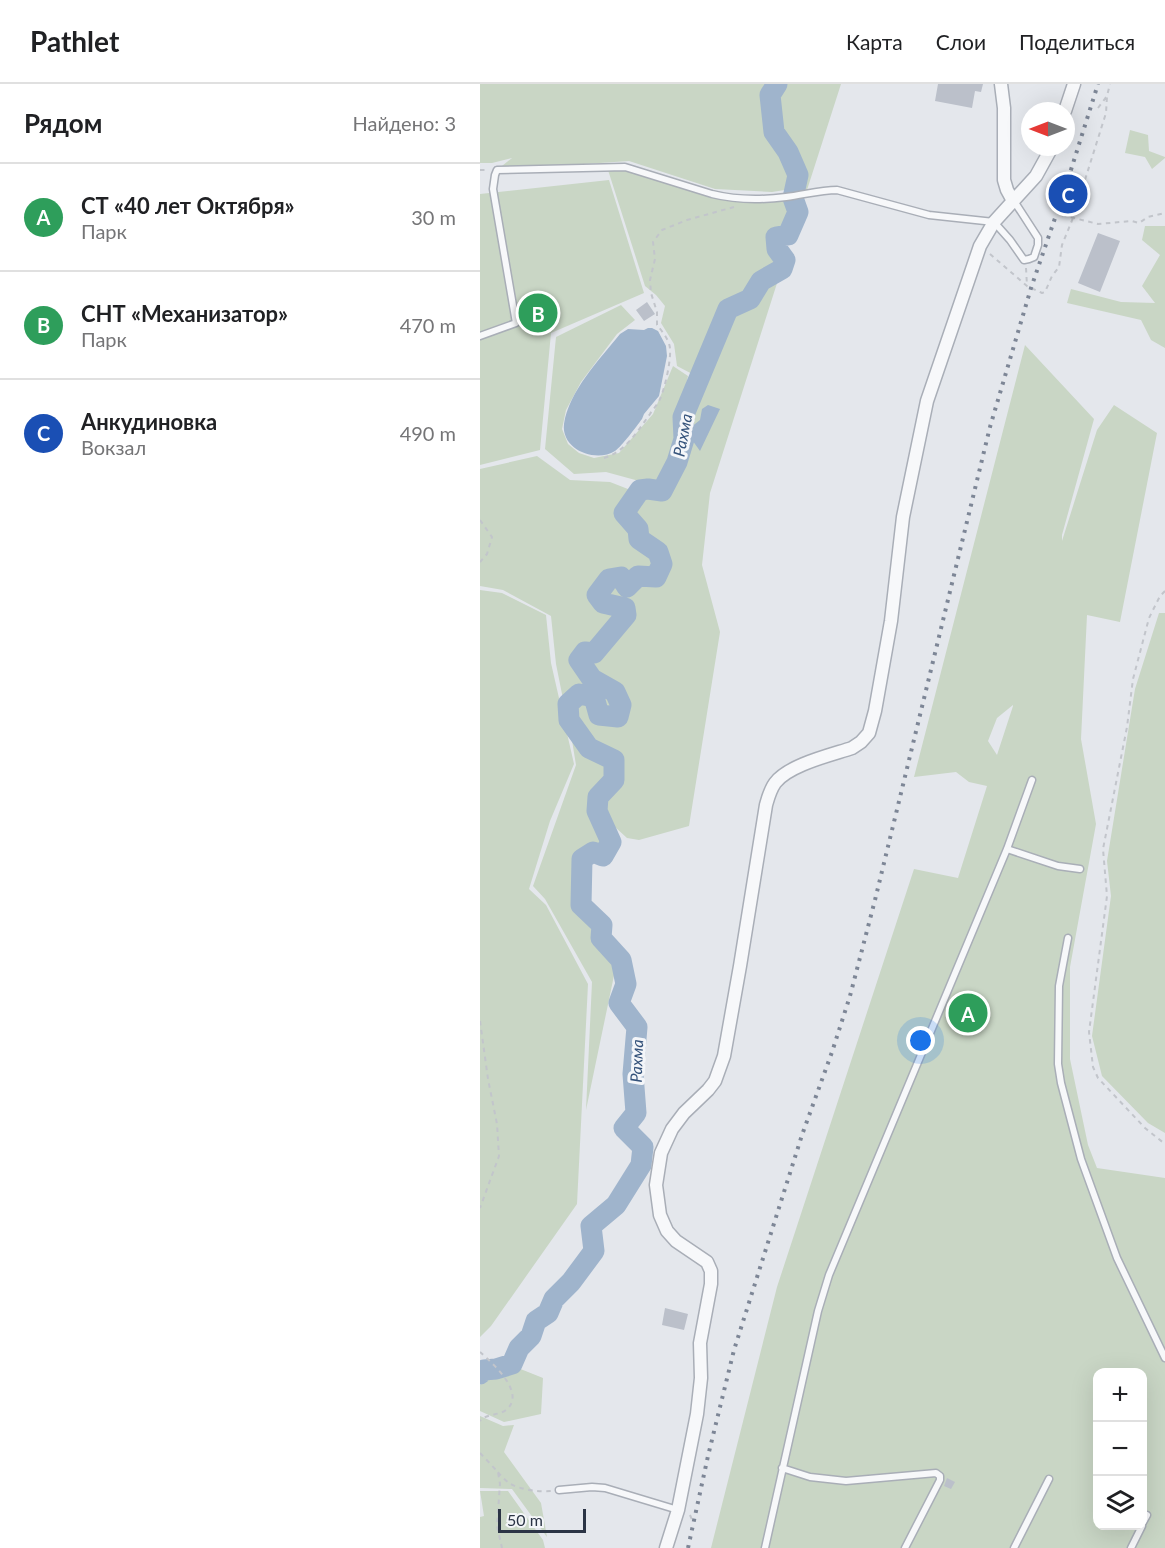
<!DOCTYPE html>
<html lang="ru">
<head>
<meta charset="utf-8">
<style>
	body { margin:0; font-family:Lato,sans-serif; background:#f2f2f2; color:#202124 }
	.controls { position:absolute; right:18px; bottom:18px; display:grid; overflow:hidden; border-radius:12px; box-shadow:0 6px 24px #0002 }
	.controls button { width:54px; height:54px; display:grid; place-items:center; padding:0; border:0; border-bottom:2px solid #e0e0e0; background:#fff; color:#202124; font:30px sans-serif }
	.compass { position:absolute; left:541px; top:18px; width:54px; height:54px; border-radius:50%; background:#fff; box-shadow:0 6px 24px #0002; rotate:270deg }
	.scale { position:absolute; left:18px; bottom:15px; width:88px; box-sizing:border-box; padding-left:6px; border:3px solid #2b3445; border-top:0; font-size:16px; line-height:21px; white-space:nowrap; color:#2b3445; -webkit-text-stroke:4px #f4f6f9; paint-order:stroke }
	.you { position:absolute; left:441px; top:957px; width:21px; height:21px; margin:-15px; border:4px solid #fff; border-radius:50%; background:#1a73e8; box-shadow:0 0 0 9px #1a73e833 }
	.badge { display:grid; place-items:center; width:39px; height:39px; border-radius:50%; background:#111827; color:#fff; font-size:20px; font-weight:700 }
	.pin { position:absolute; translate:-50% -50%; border:3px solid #fff; box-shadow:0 2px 6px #0006 }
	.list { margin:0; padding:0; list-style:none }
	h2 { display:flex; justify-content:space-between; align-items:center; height:78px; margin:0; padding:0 24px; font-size:26px }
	h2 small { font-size:20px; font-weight:400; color:#757577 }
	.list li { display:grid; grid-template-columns:39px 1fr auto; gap:18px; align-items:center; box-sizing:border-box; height:108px; padding:0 24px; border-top:2px solid #e0e0e0 }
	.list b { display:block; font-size:22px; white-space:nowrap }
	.list p { margin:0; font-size:20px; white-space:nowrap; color:#757577 }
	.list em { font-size:20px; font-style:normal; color:#757577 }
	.icon { flex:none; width:33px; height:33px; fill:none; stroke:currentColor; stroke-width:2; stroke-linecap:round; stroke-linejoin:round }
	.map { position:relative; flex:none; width:685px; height:1464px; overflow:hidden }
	header { display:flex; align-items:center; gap:36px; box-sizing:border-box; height:84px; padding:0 30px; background:#fff; border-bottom:2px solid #e0e0e0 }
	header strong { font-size:28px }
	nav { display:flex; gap:33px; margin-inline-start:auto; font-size:21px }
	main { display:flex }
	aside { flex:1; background:#fff }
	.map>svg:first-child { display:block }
</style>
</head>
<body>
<header>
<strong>Pathlet</strong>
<nav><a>Карта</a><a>Слои</a><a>Поделиться</a></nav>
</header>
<main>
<aside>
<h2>Рядом<small>Найдено: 3</small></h2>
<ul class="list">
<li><span class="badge" style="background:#2e9e5b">A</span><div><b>СТ «40 лет Октября»</b><p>Парк</p></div><em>30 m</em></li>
<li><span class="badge" style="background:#2e9e5b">B</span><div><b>СНТ «Механизатор»</b><p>Парк</p></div><em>470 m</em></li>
<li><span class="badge" style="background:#1a4fb4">C</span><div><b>Анкудиновка</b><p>Вокзал</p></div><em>490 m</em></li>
</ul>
</aside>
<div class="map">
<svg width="685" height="1464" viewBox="0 0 685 1464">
	<rect width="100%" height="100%" fill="#e4e7ec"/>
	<path fill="#c9d6c5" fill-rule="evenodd" d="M0,0H293L287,11L291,49L306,72L313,91L311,105L292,108L235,105L149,77L17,86L32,74L12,79H0Z
		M301,0H361L327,106L319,108L321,92L312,66L298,47L294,13Z
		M650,46L668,51L669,67L685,73V74L672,85L665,73L645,69Z
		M128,86H146L243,116L284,117L309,115L313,128L305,147L295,150L293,164L299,176L295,184L278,196L267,213L245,223L216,292L197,282L194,260L181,239L185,222L176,211L165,202Z
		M129,96L164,209L71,249L60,366L0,381V110Z
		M665,142H685V264L671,256L661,236L587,219L591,205L641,218L675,219L662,202L680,171L662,156Z
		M299,193L230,409L222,481L240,548L209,742L159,756L147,754L123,732V715L140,696L139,673L110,658L95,630L101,619L110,621L116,636L142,637L146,619L140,605L115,589L109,575L115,574L149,533L147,520L125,511L139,500L148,507L160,498L177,497L185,485L186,472L163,452L162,442L150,428L165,410L185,411L207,358L209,333L252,228L271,220L283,200Z
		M141,221L155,236L137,250L101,298L86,326L82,345L88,360L99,369L114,374L139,369L173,330L193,282L208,292L196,347L192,373L178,398L159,397L126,388L94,390L65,365L76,253Z
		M545,261L614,335L582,451V457L617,346L634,321L677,349L640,538L607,531L601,655L616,740L590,883V975L608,1061L617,1084L685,1094V1464H231L297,1203L434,785L478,794L507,702L489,698L476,688L434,693ZM533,621V622L517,671L508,657L517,634ZM618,1288H662V1442H618Z
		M57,372L90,396L130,398L153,407L141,431L153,448L158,459L176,475L171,487L157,488L150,495L141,487L129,491L112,510L116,520L139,530L112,563H103L95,573L104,593L128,611L132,621L124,624L115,607L95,605L83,615L76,580L71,532L23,506L0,502V385Z
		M0,506L22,509L66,531L71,579L94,680L70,737L49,805L66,821L108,900L97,1120L11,1242L0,1253Z
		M679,529H685V1049L668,1039L622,992L612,952L631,812L627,777L655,605Z
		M90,644L111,672L129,681V694L113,713L112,731L125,756L121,767L111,764L97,772V824L117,843L118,857L137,877L106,1026L112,898L65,815L53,802L96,681Z
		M38,1284L63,1294L61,1330L24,1338L0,1327V1301L10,1291Z
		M0,1332L23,1342L34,1341L24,1368L61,1419L67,1453L32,1405L0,1404Z
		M0,1407H28L63,1456L65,1464H0V1433L4,1432Z"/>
	<path fill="#9fb4cc" d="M168,244H172L178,247L186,262L187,272L179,312L164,330L162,335C156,343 142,362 135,367C116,379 81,366 84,340C89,307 119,276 140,250L148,245L164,246Z
		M228,321L240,325L220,367L210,353V344L220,336L222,325Z"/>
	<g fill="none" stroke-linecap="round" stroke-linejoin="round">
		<path stroke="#9fb4cc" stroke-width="21" d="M0,1290L4,1286L16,1285L32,1280L39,1264L51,1252L56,1237L68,1229L74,1215L91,1198L114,1167L111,1142L136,1121L161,1081L163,1063L144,1044L156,1029L153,990L157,943L139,919L146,900L141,876L121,854L122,841L101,821L102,775L113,768L123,772L131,758L117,727L118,713L134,696V676L109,664L89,636L88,620L99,610L114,613L119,631L138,633L141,621L135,608L112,595L99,576L105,568L114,569L146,531L145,524L123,519L117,511L129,495L141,493L147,503L158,492L176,493L182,480L178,468L159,455L158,445L144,429L160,406L168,405L182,407L197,378L204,355L203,333L248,225L270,215L281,197L302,185L305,176L297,165L296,153L308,151L318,128L313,114L318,91L308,68L294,48L290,11L297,0"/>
	</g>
	<path fill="#bbc0ca" d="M458,0H503L501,8L495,7L492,24L455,17Z
		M618,149L640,157L620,208L598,199Z
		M167,218L175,230L164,237L156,226Z
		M185,1224L208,1230L204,1246L182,1241Z
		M467,1394L475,1398L471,1405L464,1402Z"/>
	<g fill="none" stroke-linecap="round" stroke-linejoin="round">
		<defs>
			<path id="service" d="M0,252L36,239L13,105L15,91L17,86L145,83L232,110C256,116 282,116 306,113C323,111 340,106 357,106L449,131L514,138L530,156L544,176L549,175L554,173L558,161V154L534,117
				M527,765L578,782L600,785
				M588,854L579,902L578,980L581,999L601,1075L637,1174L685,1274
				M302,1384L330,1393L366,1397L456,1389L460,1392V1396L425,1464
				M79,1406L112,1403L125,1404L198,1426
				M662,1440L667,1431
				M285,1464L338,1227L349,1191L527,765L552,696
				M534,1464L569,1395
				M651,1464L662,1442"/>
			<path id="minor" d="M521,0L524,24V96L527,106L533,117
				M585,27L594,0
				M186,1464L198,1426L217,1330L221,1294L220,1259L231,1200V1187L227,1178L196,1157L187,1147L180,1131L176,1101L181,1069L192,1045L204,1029L228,1006L235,997L244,972L260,882L286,721C288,714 290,706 295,699C308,681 351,671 372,664L381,658L389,649L395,627L411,537L423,433L447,317L500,162L514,138L556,92L572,63"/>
		</defs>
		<use href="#service" stroke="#a9aeb7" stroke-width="9"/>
		<use href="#minor" stroke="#a9aeb7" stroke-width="15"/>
		<path stroke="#c2c5cb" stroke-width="2" stroke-dasharray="4.5 4.5" stroke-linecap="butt" d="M618,24L627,12L630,0
			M0,86H9
			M582,131L618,140L652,137L659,139L668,133L685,129
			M510,170L547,202L562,209L565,208L572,192L579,183L582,161L593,134L626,29L627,12
			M546,184L547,202
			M124,374C145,368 157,348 170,330C173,325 178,320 180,315C185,304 191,277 190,265C190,257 182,247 177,241V228L171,209L170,196L175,175L173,158L182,146L207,136L254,123
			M0,436L12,453L7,470L0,478
			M685,507L680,512L669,534L653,595L647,643L623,765L627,812L609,948L613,983L618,994L665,1044L685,1060
			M0,937L8,995L17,1040L19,1072L0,1124
			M0,1268C12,1279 47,1309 26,1326C18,1332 7,1329 0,1337
			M0,1369L18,1388L20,1400L17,1442L22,1464
			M18,1388C21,1392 25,1396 29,1399C40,1406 59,1408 72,1407
			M210,1431L213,1438"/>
		<use href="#service" stroke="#f7f8fa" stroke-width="6"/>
		<use href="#minor" stroke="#f7f8fa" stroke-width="12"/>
		<path stroke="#7d8696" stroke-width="4" stroke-dasharray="3 6" stroke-linecap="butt" d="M208,1464L228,1372L254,1266L322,1051L352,968L370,912L395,816L510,343L551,204L584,108L618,0"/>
	</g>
	<g text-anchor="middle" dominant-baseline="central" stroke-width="6" stroke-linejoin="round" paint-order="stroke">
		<g font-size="16" font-style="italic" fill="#34527a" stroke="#f4f6f9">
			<text transform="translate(202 351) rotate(-79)">Рахма</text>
			<text transform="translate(156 977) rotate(-88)">Рахма</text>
		</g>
	</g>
</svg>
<div class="controls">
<button>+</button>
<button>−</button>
<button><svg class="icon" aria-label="layers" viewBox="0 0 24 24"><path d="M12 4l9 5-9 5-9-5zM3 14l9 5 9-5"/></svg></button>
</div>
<svg class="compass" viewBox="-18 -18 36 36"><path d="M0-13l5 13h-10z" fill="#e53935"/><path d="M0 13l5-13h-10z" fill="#757577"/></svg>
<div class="scale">50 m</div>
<div class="you"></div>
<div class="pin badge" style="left:488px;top:929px;background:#2e9e5b">A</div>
<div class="pin badge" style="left:58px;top:229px;background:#2e9e5b">B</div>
<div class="pin badge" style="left:588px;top:110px;background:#1a4fb4">C</div>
</div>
</main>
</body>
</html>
